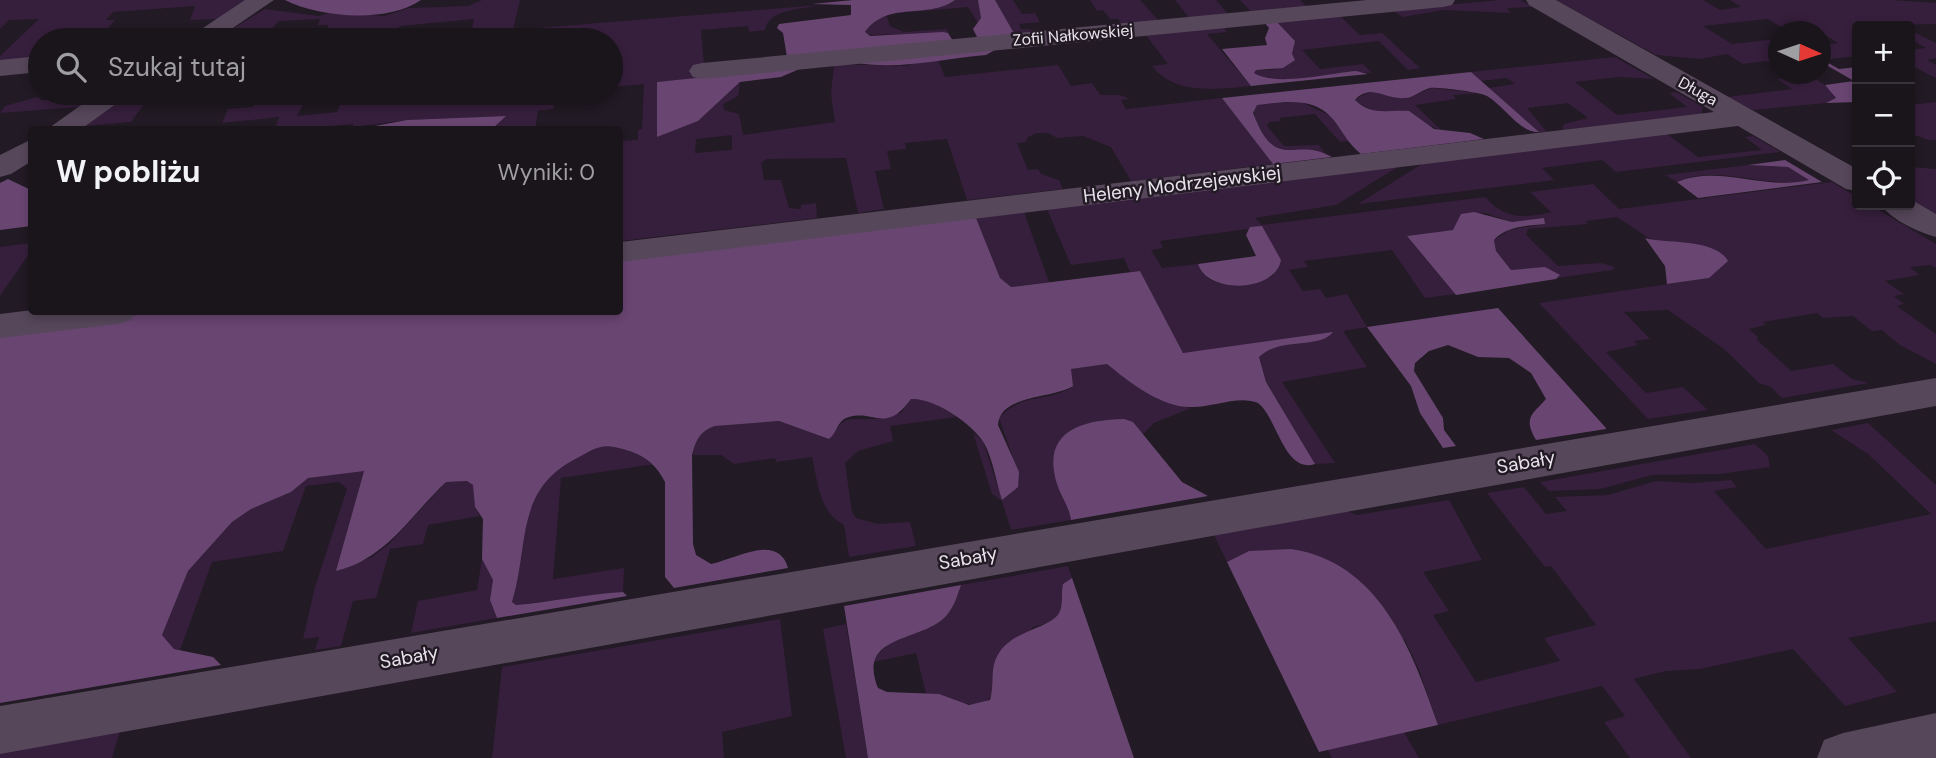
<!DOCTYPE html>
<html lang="pl">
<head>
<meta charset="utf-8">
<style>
	body { margin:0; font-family:"DM Sans",sans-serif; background:#231d24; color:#f1f3f6 }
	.controls { position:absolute; right:21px; top:21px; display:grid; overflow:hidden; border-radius:7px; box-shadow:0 4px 10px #0003 }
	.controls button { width:63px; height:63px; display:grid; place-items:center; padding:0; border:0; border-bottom:2px solid #38333a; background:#1a141b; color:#f1f3f6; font:35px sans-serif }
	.compass { position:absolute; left:1768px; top:21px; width:63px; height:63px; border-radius:50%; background:#1a141b; box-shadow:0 4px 10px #0003; rotate:93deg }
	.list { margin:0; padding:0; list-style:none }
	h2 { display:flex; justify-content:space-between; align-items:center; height:91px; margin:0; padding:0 28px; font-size:30px }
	h2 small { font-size:23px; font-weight:400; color:#9f9ea3 }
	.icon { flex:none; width:38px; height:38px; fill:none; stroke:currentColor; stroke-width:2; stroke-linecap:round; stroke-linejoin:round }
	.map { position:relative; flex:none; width:1936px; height:758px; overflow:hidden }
	.search { position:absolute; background:#1a141b; box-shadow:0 4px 10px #0003; left:28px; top:28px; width:595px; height:77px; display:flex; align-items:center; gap:18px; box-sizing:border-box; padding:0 24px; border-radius:38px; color:#9f9ea3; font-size:26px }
	.panel { position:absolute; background:#1a141b; box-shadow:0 4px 10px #0003; left:28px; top:126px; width:595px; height:189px; border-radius:7px }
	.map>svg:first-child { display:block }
</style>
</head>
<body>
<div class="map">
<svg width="1936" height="758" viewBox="0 0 1936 758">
	<rect width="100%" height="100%" fill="#221a24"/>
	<path fill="#361f3c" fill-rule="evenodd" d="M0,0H251L218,19L190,20L195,6L113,12L106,20H115L99,38L40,40V60L0,63V56L39,19L9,20L0,29Z
		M482,0H520L513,30L819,5C802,10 769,8 765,30L749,32L748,26L701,30L704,65L701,78L657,82V137L698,121L740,82L738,96L723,104L724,110L739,114L743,135L835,122L831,94L834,64L907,66L919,61L938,59L945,77L1058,65L1071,86L1092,83L1100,95H1120L1130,99L1121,100L1126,109L1222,98L1273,164L1131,181L1111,147L1083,136L1057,138L1048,133H1037L1028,137L1026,142L1017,143L1028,170L1038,169L1041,174L1059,180L1063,189L967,200L947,139L905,143L906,149L887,151L891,169L875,171L884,209L858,213L846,158L767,159L761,163L764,180H781L789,208L801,209V205L816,203L817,218L620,241V141L638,140V130L642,129L644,84L611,87V40H487L491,32L471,34L474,19L400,26L394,34L366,32L309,40L314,32L325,31L329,25H318L320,19L279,21L261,40H214L265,9L319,16L332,12L384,16L409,8L468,6ZM732,135V150L695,153L696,139Z
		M955,0H978L981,18L978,23L968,7L886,14L890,26L904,32L947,29L948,33L865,35C875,0 931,17 955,0Z
		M995,0H1013L1022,14L1035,13L1040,22L1019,24L1021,29L1048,30L1015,35Z
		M1090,0H1140L1160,22L1123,26L1118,19H1110L1103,10L1097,11Z
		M1175,0H1216L1227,13L1190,19Z
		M1240,0H1300L1308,8L1252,13Z
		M1500,0H1520L1533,7L1507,8L1511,13L1443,10L1403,17L1392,10Z
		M1556,0H1703L1720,10L1741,7L1730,0H1891L1936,3V24L1857,26V56L1821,60V51L1827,50L1821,46L1838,43L1820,32L1788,31L1768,19L1703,26L1732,44L1778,39V68L1766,61L1743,64L1727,54L1700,59L1656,55Z
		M1339,15L1360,35L1382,33L1420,68L1408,70L1379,41L1302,50L1320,69L1363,64L1372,73C1340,69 1278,90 1254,73L1256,70H1274L1292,54L1295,41L1276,21Z
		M1223,26L1227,32L1207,34L1251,86C1219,89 1175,96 1152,66L1168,64L1145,34Z
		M1910,30L1936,43V58L1927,60L1936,65V78L1910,65V50L1926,48L1910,39Z
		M1615,57L1654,79L1619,77L1575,82L1617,115L1687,107L1669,93L1676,92L1703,107L1701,114L1562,130L1564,124L1588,118L1568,103L1527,108L1547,132H1539L1489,88L1515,84L1507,78L1481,81L1471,72Z
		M1786,74C1806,73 1825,79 1836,99L1826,103L1753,110L1727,97L1792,89L1777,79L1789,77Z
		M1432,88L1480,93L1453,95L1456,99L1415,105L1441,130L1425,124L1409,111L1375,112L1355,101C1370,85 1386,97 1405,98C1415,98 1423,90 1432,88Z
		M131,93H152L131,122L85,126Z
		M279,93H557L553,109L538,111L535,129H492L505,116L407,120L353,127V124L331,126L329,130L266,129L276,126L279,117L222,123L228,109L253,107L260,95ZM343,99L337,112L297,116L304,103Z
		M37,97L42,100L91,98L78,107L0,113L5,106Z
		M1299,101L1331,116L1349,141L1340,142L1315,114L1279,118L1281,121L1269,122L1267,126L1284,146L1319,145L1325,154C1296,146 1278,163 1261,130C1257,123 1253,117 1254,109L1257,105Z
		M1936,102V140C1925,142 1920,134 1910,135V105Z
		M1667,134L1698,157L1762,150L1745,137L1753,136L1781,152L1616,172L1602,160L1542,168L1554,180L1358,204L1425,162Z
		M1401,165L1336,205L1255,218L1262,225L1485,197C1505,219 1523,219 1551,212L1530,192L1593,184L1619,209L1832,182L1857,197V205H1870L1936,244V268L1931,265L1910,267L1919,275L1885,281L1904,294L1894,296L1904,304L1897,306L1936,334V364L1900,345L1882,330L1872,331L1853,316L1823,318L1817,313L1763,322L1766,325L1749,329L1759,338L1756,339L1791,371L1833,364L1852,379L1869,383L1782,398L1771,387L1759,383L1724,349L1668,310L1624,312L1650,339L1634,341L1638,345L1606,352L1646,393L1683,387L1708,410L1648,419L1539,303L1709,278L1617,217L1586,221L1588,224L1528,229L1526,235L1558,266L1601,263L1615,267L1612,270L1557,278L1559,275L1533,268L1511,270L1496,251L1494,240L1509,230L1544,224V219L1512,222L1485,213L1461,215L1454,230L1407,236L1455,294L1425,298L1392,250L1304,261L1308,267L1289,270L1303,291L1320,289L1326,298L1347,294L1367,327L1343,331L1367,367L1282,382L1335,463L1315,464L1266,382L1259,357C1278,339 1305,343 1329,337L1183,353L1140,271L1130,272L1124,258L1071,265L1046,207ZM1247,229L1274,275C1253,287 1207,293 1198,264L1162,268L1151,250L1163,248L1160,241Z
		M1748,165L1788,167L1810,180C1766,190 1720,163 1677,182L1665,175Z
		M1910,167L1936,169V216L1910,202Z
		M1024,212L1049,282L1011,287L1000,279L976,218Z
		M31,243V251L0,296V247Z
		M1107,364C1130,383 1161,402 1191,408L1154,423L1142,435L1133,422L1060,493L1069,508L1071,520L1011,530L1002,501L992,494L973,433L983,441L1002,500L1012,455L999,418C1024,391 1045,404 1072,387L1070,369Z
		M919,398L930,400L957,417L890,426L893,441L858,451L845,463L852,512L856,518L878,524L910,522L916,546L849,557L844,525C819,512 818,483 812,457L776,462L775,458L734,464L721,455H692C696,440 700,431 714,426L779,421L829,439C847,414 844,420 872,419C881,419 892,415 901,413L911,399Z
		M1868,423L1936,485V621L1848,638L1897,692L1845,706L1793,649L1700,669L1666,671L1634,679L1691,758H1630L1604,722L1625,716L1602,686L1438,725L1419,670L1405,640L1249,551L1227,562L1211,529L1338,508L1357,515L1449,500L1482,560L1423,572L1449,611L1433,615L1476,682L1560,661L1544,638L1596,625L1551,566L1545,567L1487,493L1524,487L1546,514L1567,511L1555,497L1608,495L1656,481L1693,483L1731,480L1737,487L1714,491L1766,549L1931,514L1868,454L1831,430Z
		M1755,444L1768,456L1770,467L1720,474L1652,475L1600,489L1549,491L1540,482Z
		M598,446C617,445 640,452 655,464L561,478L553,579L624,568L623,592L516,605L512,602C522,569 522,502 547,477C561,463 581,457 598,446Z
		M364,470L337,570L372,557L390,543L446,482L467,481L474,485L475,507L480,516L428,525L423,544L390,549L376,598L353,601L341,646L315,650L319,637L303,639L315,587L347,489L339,482L306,486L283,551L212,562L180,650L174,649L162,635L188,571L232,522L251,509L291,492L307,478Z
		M482,559L493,580L490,600L497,618L411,633L418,601L477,590Z
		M1068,566L1072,578L1063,584L1060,613L1052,622L1033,627L992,678V694L986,703C964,709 948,695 926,694L916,653L873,662C895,624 943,640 961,585Z
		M780,619L792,716L722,732L724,758H492L502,667Z
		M846,624L868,758H846L823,629Z
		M122,724L112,758H0V744Z
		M1404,732L1419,758H1332L1327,749Z"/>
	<path fill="#694672" d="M285,0H421C388,23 320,18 285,0Z
		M853,0H955C927,20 888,0 865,32L870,36L943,32L948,33L953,41L787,57L783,33L777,28L779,24L851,15V5L812,4Z
		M978,0H995L1015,35L978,39L973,29L981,18Z
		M1276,21L1295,41L1292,54L1295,60L1283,68L1256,70L1254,73C1275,87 1331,73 1356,71L1368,74L1251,86L1222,49L1267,45L1265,38L1269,28L1264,22Z
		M995,50L986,55C940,59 897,71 852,62Z
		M1823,60L1839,69L1857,67V102L1826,103L1836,98L1825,85L1854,81L1821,62Z
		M804,67L781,77L740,82L698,121L657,137V82Z
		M1471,72L1539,132C1521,134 1503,105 1487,96C1479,92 1439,87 1430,88C1421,90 1414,98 1405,98C1386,100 1370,83 1355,100C1373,117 1388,109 1409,111L1434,129L1470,133L1484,139L1361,154C1348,144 1342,130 1332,118C1313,96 1283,102 1257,105L1253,113C1277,175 1294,135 1332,157L1273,164L1222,98Z
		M506,116L492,129H359L407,120Z
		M1785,160L1822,182L1698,198L1677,182C1720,164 1765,191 1809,180L1788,167L1748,165Z
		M8,179L31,190V226L0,230V183Z
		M1474,212L1512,222L1544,218L1545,224C1527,226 1506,226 1494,240L1496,251L1511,270L1545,267L1560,275L1556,279L1456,295L1407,236L1453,230L1461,214Z
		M976,218L1000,278L1011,287L1140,271L1183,353L1333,332C1319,350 1281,336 1259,357L1266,382L1315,464C1284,474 1277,417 1258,403C1239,395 1214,407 1193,407C1163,409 1129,382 1107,364L1071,369L1073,386C1053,399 1000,394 998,425L1019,472L1018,487L1002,500C996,482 993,459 984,443C973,424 933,397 911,399C885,435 874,408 846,418C837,422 837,433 829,439L779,421L715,426C700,431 696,440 692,455L693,544L696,555L711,564C738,558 778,533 788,568L674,588L665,577V482C654,460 639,452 614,447C600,444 592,450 579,457C514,489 530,542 512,602L516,605C552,602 587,594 623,592L627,596L497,618L490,600L493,580L482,559L483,519L475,507L473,485L467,481L446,482C411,515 386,559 336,571L364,471L308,478L291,492L251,509L232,522L188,571L162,635L174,649L213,657L221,665L0,703V331L162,312H620V259Z
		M1262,226L1281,260C1275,293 1207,294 1198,264L1256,256L1246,235L1250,227Z
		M1645,238C1666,244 1715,238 1728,261L1709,278L1667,284L1665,266Z
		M1498,308L1606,428V429L1536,440C1523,417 1532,415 1546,399L1531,373L1509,358L1478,357L1448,345L1429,351L1415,363L1414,371L1443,418L1444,430L1456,446L1443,448L1420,413L1411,386L1367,327Z
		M1124,419L1133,422L1182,482L1208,496L1071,520C1069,506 1061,497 1057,484C1041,432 1080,420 1124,419Z
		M1291,549C1379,562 1412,649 1438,725L1319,752L1227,562L1249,551Z
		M1072,578L1134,758H868L844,606L961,585C957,597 953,610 943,619C916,642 857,636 878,688L887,692L939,694L969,705L990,700C995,684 989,668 999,653C1014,629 1054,628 1060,611C1063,603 1061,593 1063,584Z"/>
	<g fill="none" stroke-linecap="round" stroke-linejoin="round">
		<path fill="#56475a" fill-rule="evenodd" d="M245,0H274L215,40H185Z
			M1367,0H1455L1452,5L1443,7L702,79L693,77L689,71L693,65L702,63Z
			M1526,0H1556L1857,169V191L1846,189L1738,126L620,262V242L1714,112L1529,5Z
			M40,56V72L0,76V60Z
			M98,93H131L80,130H46Z
			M32,139V161L11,174L0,177V155Z
			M1910,199L1936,214V237C1918,232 1892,220 1881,205H1910Z
			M32,310V312H136L131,320L118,324L0,338V314Z
			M1936,378V406L0,754V706Z
			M1936,713V758H1817L1824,740L1843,733Z"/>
	</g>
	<g text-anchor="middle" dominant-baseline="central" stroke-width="5" stroke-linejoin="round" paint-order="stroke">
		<g font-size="16" fill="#e9e3ea" stroke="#221a24">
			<text transform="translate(1073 35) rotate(-5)">Zofii Nałkowskiej</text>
			<text transform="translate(1698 91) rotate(29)">Długa</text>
		</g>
		<g font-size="19" fill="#e9e3ea" stroke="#221a24">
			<text transform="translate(1182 184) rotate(-7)">Heleny Modrzejewskiej</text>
			<text transform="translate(1526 462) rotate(-10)">Sabały</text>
			<text transform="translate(968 558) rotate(-10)">Sabały</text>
			<text transform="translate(409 657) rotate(-10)">Sabały</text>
		</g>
	</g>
</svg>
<div class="controls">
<button>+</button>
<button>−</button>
<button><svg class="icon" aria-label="locate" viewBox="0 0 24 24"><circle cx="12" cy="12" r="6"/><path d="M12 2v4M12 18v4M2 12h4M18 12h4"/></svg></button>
</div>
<svg class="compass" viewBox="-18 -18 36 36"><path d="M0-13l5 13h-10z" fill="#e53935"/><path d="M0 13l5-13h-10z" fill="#9f9ea3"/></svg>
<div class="search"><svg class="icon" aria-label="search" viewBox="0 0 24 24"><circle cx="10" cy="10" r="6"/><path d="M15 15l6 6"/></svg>Szukaj tutaj</div>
<section class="panel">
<h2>W pobliżu<small>Wyniki: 0</small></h2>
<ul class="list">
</ul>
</section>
</div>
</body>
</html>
